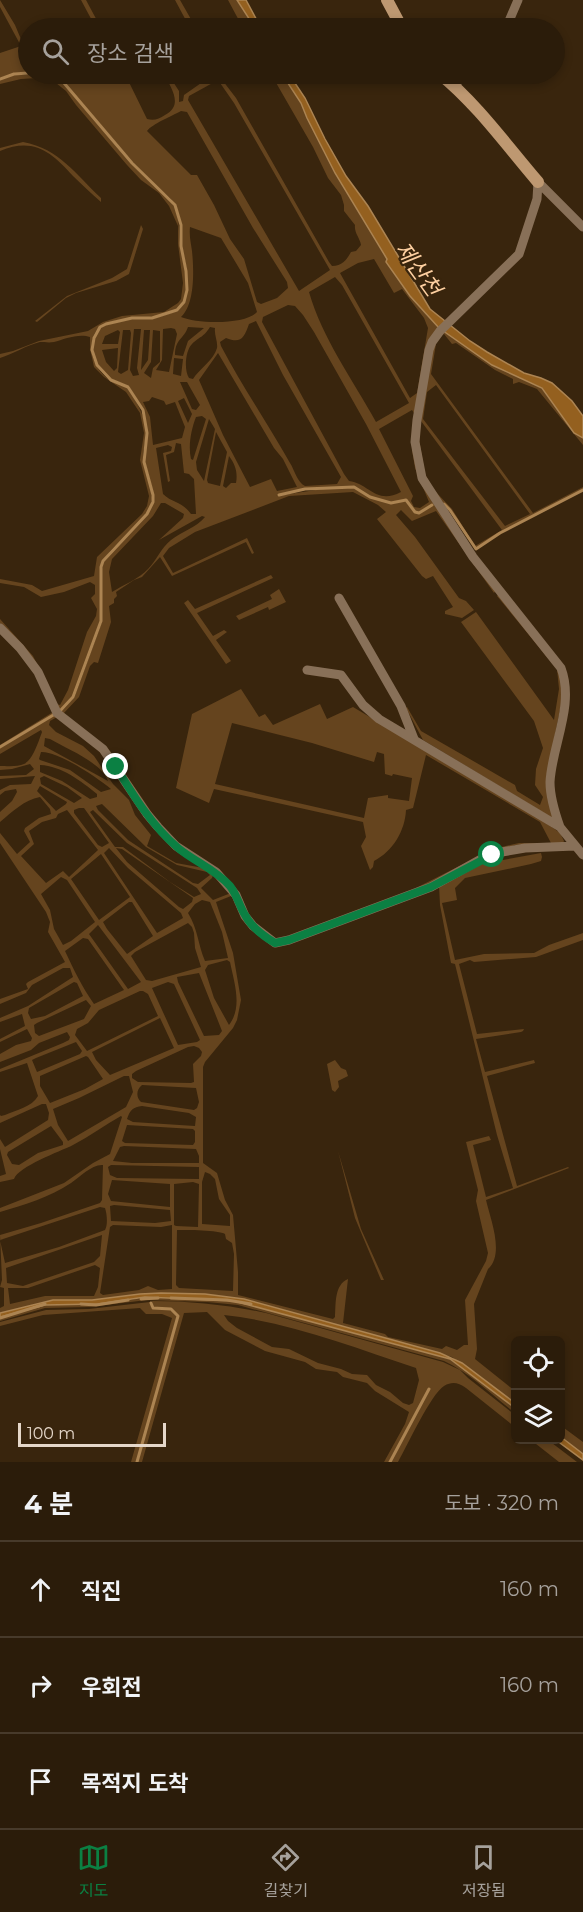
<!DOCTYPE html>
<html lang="ko">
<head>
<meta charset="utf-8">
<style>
	body { margin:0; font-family:Montserrat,"Noto Sans KR",sans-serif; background:#372918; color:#f1f3f6 }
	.controls { position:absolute; right:18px; bottom:18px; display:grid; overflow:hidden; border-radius:9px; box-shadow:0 3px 9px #0003 }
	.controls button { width:54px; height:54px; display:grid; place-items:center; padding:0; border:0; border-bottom:2px solid #473a2b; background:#2b1c0a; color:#f1f3f6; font:30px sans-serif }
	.scale { position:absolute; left:18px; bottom:15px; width:148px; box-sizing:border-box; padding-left:6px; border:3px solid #e5d7c9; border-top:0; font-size:16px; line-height:21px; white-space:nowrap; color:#e5d7c9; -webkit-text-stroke:4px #39250d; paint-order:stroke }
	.stop { position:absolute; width:18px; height:18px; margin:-14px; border:4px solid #0b8043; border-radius:50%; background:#fff }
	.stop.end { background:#0b8043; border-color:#fff; box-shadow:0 2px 6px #0008 }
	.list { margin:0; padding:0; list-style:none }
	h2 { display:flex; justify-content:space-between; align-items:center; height:78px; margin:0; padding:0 24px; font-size:26px }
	h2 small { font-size:20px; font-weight:400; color:#a6a19c }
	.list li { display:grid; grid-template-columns:39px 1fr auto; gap:18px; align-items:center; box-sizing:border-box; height:96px; padding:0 24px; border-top:2px solid #473a2b }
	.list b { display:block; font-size:22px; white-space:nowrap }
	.list em { font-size:20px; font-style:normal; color:#a6a19c }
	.icon { flex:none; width:33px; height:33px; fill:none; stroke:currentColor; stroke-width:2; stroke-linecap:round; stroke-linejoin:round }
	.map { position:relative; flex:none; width:583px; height:1462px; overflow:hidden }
	.search { position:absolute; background:#2b1c0a; box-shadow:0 3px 9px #0003; left:18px; right:18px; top:18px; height:66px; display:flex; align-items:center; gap:15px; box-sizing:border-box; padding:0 21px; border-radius:33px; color:#a6a19c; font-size:22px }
	.sheet { height:366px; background:#2b1c0a }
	nav { display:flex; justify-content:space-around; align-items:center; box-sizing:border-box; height:84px; border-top:2px solid #473a2b; background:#2b1c0a; font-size:16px; color:#a6a19c }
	nav a { display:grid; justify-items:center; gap:3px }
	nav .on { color:#0b8043 }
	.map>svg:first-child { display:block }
</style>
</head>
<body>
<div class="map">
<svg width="583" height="1462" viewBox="0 0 583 1462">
	<rect width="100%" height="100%" fill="#39250d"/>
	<path fill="#65441e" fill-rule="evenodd" d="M0,0L15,25L23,44L28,43V72L14,73L0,78V53L21,46L0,7Z
		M81,0H86L101,28H96Z
		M175,0H180L196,28H190Z
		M228,0H237L255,28H243Z
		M36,74L56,78L63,83L132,163L171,199C182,215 177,230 181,247C184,264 190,285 184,301C172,330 102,305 93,338C88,355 97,372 111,381C117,384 128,385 131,391C138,407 145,414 146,433C146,444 141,454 144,464C146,477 155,492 151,504C143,530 110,542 100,567V621L73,697L61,712L74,698L102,622V567L104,561L147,514L154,502V495L145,462L147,433L143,409L129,386L111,379L97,364L93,350L94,338L100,328L106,325L132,319H152L178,311L185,302L187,290V270L182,246V225L176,205L133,162L64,82L57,77L44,74H125L147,119C154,121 159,119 165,115C184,105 171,88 164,74H168L179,91V102L183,101L184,95L214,74H233L222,79L223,81L236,98L329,262L332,266C343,266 347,259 351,252L356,251L361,245C360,238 354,233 355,225L344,211V205L341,195L328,178L313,147L271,74H282L301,103L307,118L335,173L387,259L386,262L410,296L439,328L418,400V470L496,590L494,593L436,511L412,521L401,510L396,515L415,537L459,598L466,601L474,610L462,618L445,614V611L453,607L433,576L426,579L422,576L377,519L386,512L378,505L353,492L289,496L195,532L169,548L163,556L173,573L247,538L254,553L252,554L246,542L172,576L160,557L142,577L134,580L116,592L117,596L114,599V603L109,606L111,622L98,663L94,662L90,666L79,697L63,714L110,751L163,829L122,774L59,712L53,700L0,625V619L33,656L57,704L60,705L68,690L87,632L96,616L97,609L91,598L95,594V585L90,582L64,592L41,597L24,587L0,583V579L32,585L42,591L94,576L97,557L142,514L147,506L149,496L140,460L144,433L140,413L126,392L104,377L94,367L90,349V337C79,333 64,339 54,342C49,343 44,342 40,342C27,345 13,354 0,358V354L13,351L39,341L88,331L103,322L122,316L164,312L178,303L181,299L183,283L178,244V226L169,206L159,193L141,180L127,165L76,105L66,91L56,83L37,78L21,79L0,84V80L14,75ZM218,80L234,103L330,270L299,291L188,100L189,96ZM181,111L187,112L253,228L287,282L288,288L277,298L261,304L257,302L244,259L230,239L214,205L197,175H191L147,131C152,124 172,116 181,111ZM190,227L221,238L248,283L257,312C246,325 197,324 181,317C195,304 194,270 192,251C191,243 189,236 190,227ZM374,259L394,293L402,289L424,318L428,328L417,393L410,398L340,273L358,263ZM335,277L342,285L409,403L376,422C353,380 322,338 309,292ZM288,305L295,306L303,315L314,332L366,424L401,492C376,505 370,484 349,481L344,474L262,322L263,317ZM256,321L283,375L341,477L337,484L305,486C297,482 295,471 290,463C268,424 242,386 221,346L220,342L226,338C241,344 244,338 249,324ZM188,327L204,328L188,341L183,356L175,355C175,339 184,339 188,327ZM210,327L215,328C214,335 218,342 217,348C214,360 199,369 193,379L189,378C184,371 185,351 192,344C200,336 203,338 210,327ZM171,328L175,329L177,334L169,372L156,370L162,360L163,329ZM134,329H141L137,368L139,375L133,376L130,370ZM118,330L120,332L118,344H102L105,336ZM123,330H130L131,333L128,370L121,374L118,372ZM144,330H150L148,360L141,370ZM153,330L160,331V362L153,368L151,378L144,373L151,362ZM118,348L117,368L114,371L106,362L102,350ZM218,353L274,448L283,459L297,487L277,491L271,479L250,487L223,435L199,380ZM174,358L183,359L181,376L173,374ZM180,382H187L200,405L196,410L192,409ZM152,397L164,401L166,405L175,402L185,427L182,438L153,445L150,417L143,402L149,401ZM184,398L192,414L188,423L178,401ZM412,410L414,413L412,450L415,468L429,502L420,508L414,507L411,501L413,496L379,429ZM202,416L206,419L193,460L191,459C188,446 191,430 196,417ZM209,419L215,429L204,481L197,470L196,462ZM216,432L227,452L220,486L208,483L207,480ZM176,443L181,444L184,473L189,474L194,479L196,514H191C182,501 172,503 163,494L156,448L168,445L172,447L171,451L163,453L168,482L170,481L166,455L174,452ZM229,456C235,464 238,472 236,483H231L226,488L223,486ZM322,487H354L370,496L391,503L406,499L415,511L419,512L428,506L433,505L419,514L414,512L405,501L391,504L369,497L354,488L322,489L276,496L293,491ZM161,503H165L184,514L183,518L159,540L202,516L205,517C196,528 182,531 171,540C161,548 156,561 148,569C139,579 123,585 112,592L109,572L112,559L153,516Z
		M23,142C60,149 75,174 101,198V202C91,193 82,185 73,176C51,152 34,137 0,151V148Z
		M141,225L143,229L129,274L116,281L76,293L66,298L37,322L35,321L67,296L112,278L127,269Z
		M442,331H445L492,365L542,388L574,433L583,438V445L537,389L519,382L513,384V379L495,370L456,343L452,344L444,334L437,338L431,374L533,513L583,487V490L500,533L476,549L451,509L444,503L441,504C435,496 429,489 425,480C410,444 422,382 433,345L436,337ZM436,385L530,514L505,526L423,419L427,392ZM421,421L502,530L475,546L452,509L434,490L425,474L419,439Z
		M271,575L273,578L197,613L213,636L224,630L227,632L216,640L231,661L226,664L184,603L188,600L195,609Z
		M279,589L286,602L269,610L268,607L239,620L236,616L272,599L270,595Z
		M499,594L560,670L562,700L546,779L554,819L423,740L406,708L407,707L421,731L515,785L517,791L540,805L543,797L535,785L536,769L543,748L534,721L461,622L476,612L554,720L559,689L557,669L497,596Z
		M241,689L259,717L265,714L273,725L320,704L327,719L353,707L541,819L560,833L564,841L563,843L515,845L430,885L414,889L493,849L519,843H551L540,822L426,755L413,808L406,810C405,831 393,851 374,861L373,867L370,870L361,846L366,837L363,822L214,789L209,803L176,788L192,714ZM232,723L312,743L374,762L377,752L384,754L385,774L392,776L393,774L412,778L409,801L388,798V795L368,798L364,818L215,784Z
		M51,703L60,717L72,726L57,717L50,721L49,725L56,732L83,746L94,756L113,784L129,800L135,815L151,835L147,846L176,863L209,869L214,872L212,878L201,888L213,900L231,893L235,898L231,896L216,902L233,953L241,1000L237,1020L233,1028L205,1062L203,1067V1163L217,1173L225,1200L233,1215L238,1272V1295L333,1319L335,1317C336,1304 334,1285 348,1279L343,1323L385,1334L388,1337L442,1349L446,1346L457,1350L464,1345H468L465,1300L486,1261L488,1253L476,1201L478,1190L466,1142L489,1136L491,1140L473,1145L486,1197L513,1188L497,1135L455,964L451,963L440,905L439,885L497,855L503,860L541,853L542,857L541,861L531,864L465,878L455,888L457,900L442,903L455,960L484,954L534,953L549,945L583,933V940L536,957L474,962L470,960L459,964L477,1034L524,1029L523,1031L521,1032L476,1039L485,1072L534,1060L535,1063L487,1076L517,1186L568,1167L569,1168L486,1200C490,1218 505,1254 488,1269L474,1304L477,1349L475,1359L515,1391V1403L452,1357L244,1299L205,1294H140L92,1300H53L0,1313V1308L4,1306V1288L0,1287L2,1280L0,1235L41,1223L100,1203L102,1200L103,1165C92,1164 80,1177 71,1183C50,1197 24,1205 0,1212V1208L64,1183L93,1163L110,1154L122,1117L121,1116C105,1125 90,1136 73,1145C59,1152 19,1166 14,1179L0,1182V1176L6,1174L0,1149V1139L5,1147L48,1120L49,1113L46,1104H42L0,1123V1115L1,1116L5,1115C16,1110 32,1107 38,1096L27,1063L0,1072V1069L63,1043L69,1040L70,1037L67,1032L39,1043L31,1050L0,1062V1054L16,1045L31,1041L32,1038L27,1029L0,1042V1039L25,1026L22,1014L0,1022V1018L28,1006L73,977L70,968H63L32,985L26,993L0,1004V999L28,989L26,984L28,982L65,962L48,932L50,922L46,912L0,843V833L17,854L30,842L24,831L25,828L39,818L51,814L50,809L40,797C24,800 12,812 0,822V812L12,801L17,792L16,789L5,791L0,795V790L10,785L31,784L35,776L0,779V776L26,775L34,769L30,764L12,769L0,770V766C7,766 18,767 24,764C33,760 39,740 42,732L41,730L0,754V748L55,714L0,746V745L53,712ZM45,738L50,739C67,749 101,762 108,781L44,746ZM41,752C58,751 98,778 111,789L101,792L70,770L40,760L39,759ZM40,765C62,766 81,781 97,794V797L90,799L62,781L40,772ZM44,776L67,787L82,798L74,803L41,784L40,778ZM40,786L67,802L66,804L56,811L37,791ZM102,804L146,847L177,865L207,872L210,875L198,884L193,883L128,840L98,810L96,806ZM79,808H84L109,843L102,847L98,845L74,813V810ZM67,810L98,850L69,877L63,871L46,883L21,856L34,844L29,831L42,822L56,818L58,814ZM93,810L127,843L197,888L201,894L194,897L170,882L123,847H115L90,812ZM109,848L128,868L181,913L183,918L157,933L104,853ZM116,848L122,849L193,898L192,902L183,909L179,907L127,862ZM101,854L130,897L99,920L71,879ZM61,877L67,880L95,922L71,941L63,945L54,929L50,910L41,894ZM202,900L210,902L222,932L228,958L205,961C198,945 198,929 188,913L195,904ZM129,902H132L153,936L127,954L107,929L103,922ZM188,923L192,927L194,933L195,948L201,967L152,981L146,980L131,956L135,952ZM98,925L141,982L128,989L89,934ZM83,938L88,939L124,990L94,1004C82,987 74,970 65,951ZM227,960L230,962C234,982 243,1007 229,1025L214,998L205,970L208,965ZM199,973L222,1031L219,1035L204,1036L178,982L177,977ZM74,982L77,983L83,996L45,1016L31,1019L28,1013L29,1008ZM168,982L174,984L200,1040L197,1042L178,1045L152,988ZM140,991H143L148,994L158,1016L87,1051L75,1035L77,1029L88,1023L99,1010ZM86,1000L91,1006L84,1019L39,1036L35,1033L34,1025L37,1023ZM160,1018L174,1048L110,1075L96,1060L92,1052ZM76,1042L82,1051L80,1054L37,1072L32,1060L36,1058ZM194,1046L199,1048L202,1052L201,1056L193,1064L194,1082L191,1083L138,1082L132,1078V1074L136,1071L188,1047ZM86,1056L88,1057L103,1079L85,1089L50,1103L40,1086V1076ZM124,1076H129L133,1092L126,1107L68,1141L58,1125L53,1109L79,1098ZM142,1085L196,1088L199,1102L197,1108L194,1110L141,1102C136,1097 136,1090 142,1085ZM142,1106L189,1113L196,1117L195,1126L133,1122L127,1119C130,1110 133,1107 142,1106ZM127,1125L193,1129L195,1131V1142L193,1145L125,1143L122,1141ZM51,1126L63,1142V1145L38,1153L19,1165L12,1164L7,1155L8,1152ZM124,1146L196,1149L199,1156V1163H132L113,1161L120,1147ZM111,1165L199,1167V1179L117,1178L110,1175L108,1167ZM205,1172L210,1174L215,1179L219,1199L230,1215V1226L202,1224V1182ZM112,1180L170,1184V1207L111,1201L108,1194ZM193,1182L199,1184L198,1227L176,1226L174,1225V1184ZM114,1205L170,1210L171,1221L155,1223L111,1221L110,1206ZM100,1207L105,1208C107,1214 108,1225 105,1230L59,1247L5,1263L0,1240ZM113,1225L161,1227L172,1225V1289L158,1290L148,1286L139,1290L103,1295L100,1293L110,1227ZM177,1230C186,1230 219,1230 225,1234L226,1239L232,1243L234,1254L233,1291L179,1288L176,1285ZM102,1235L100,1256L94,1262L23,1286L7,1283L6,1268ZM95,1265L100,1268L98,1287L94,1296H45L10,1304L8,1288H28Z
		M335,1060L341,1068L346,1070L348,1076L338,1081L339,1087L335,1092L332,1090L327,1064Z
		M338,1151L361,1229L384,1280H381L355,1218Z
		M152,1297L155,1298L219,1299L250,1304L450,1359L515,1408V1413C492,1395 470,1373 444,1361L238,1305L207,1302L147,1300L89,1307L45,1308L0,1321V1317L45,1305L98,1304Z
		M152,1301C191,1301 228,1305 266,1313L443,1362L460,1370L468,1378L515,1415V1427L466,1388C458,1383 453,1381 444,1386C431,1394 407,1446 398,1462H391L428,1389L389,1462H384L405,1424L409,1412L375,1391L367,1383L343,1377L337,1372L316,1369L305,1362L265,1351L225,1330L207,1312L184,1313L142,1462H138L178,1315L171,1308H153ZM224,1315C290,1322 353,1347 416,1368L419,1380L413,1403L409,1405L403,1403L390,1392L376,1385L367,1375L352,1374L341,1369L318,1363L289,1349L272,1347L237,1328L228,1321Z
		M150,1302L152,1309H170L177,1316L137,1462H131L172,1318L162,1314H146L140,1308L43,1315L0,1326V1322L46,1310L89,1309Z
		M560,1425L583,1442V1454L561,1437Z
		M531,1440H548L577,1462H559Z"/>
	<path fill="#94601f" stroke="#ac8452" stroke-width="1.5" d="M237,0H246L261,28H255Z
		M282,74H289L305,98L325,139L346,176L368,206L430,309L470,341L487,352L524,373L541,378L552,383L572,401L583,416V438L574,433L542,388L492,365L439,328L410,296L386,262L387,259L335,173L307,118L301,103Z
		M161,1293L205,1294L244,1299L440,1353L462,1363L515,1403V1408L450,1359L234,1301L145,1297L98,1304L45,1305L0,1317V1313L53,1300H92L140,1294Z
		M561,1437L583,1454V1460L556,1440H560Z"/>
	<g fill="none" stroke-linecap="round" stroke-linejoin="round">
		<path stroke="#ac8452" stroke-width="3" d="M40,74L56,77L64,83L132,163L175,205L181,225V246L186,271L187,290L184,302L177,310L152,318H132L106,324L100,327L94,338L92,350L97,365L111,380L128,387L143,410L147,433L144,462L153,495V502L147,514L103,561L101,567V621L73,697L60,711
			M0,79L14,74L28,73
			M279,495L305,489L354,487L370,497L391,503L406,500L415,512L419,513L432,505
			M444,504L450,510L476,549L500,533L583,490
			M0,747L55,714
			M171,1298L227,1300L251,1304
			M141,1299L158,1298
			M81,1304L96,1305L128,1300
			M0,1318L45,1304
			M137,1462L178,1316L171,1309L153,1308L151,1303
			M390,1462L429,1389"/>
		<path stroke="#887058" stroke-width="9" d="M506,28L518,0
			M454,85L467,74
			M538,182L537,199L519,254L440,331L432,342L429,350L417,420L415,442L422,478L473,557L561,668C575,705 552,745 550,782C550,798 555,813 560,827
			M538,182L583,227
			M339,598L401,706L414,739
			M0,628L20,648L38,672L57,713L103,749L147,814L158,827L176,846L216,872L236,895L245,916L253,926L275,943L289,940L431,887L483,858L502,852L525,848L575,846
			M307,670L341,675L363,705L379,719L560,827L583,855"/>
		<path stroke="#be9871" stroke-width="12" d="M387,0L402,28
			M440,74C477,104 507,146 538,182"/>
	</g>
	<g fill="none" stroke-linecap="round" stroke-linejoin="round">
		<path stroke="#0b8043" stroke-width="8" d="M116,767C133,795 152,826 178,848C195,862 215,869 230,886C237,895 239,905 245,915C252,928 263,936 275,943L289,940L431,887L492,855"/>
	</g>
	<g text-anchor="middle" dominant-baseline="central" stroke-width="4.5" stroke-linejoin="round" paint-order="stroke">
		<g font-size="22" font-style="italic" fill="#fed0a1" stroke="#39250d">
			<text transform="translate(418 269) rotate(54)">제산천</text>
		</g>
	</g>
</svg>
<div class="controls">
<button><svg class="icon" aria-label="locate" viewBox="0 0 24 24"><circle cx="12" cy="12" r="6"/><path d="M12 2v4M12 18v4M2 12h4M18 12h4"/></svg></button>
<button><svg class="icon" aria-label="layers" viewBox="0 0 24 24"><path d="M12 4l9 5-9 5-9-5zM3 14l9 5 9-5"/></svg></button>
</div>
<div class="scale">100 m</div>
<div class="stop" style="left:492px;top:855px"></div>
<div class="stop end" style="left:116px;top:767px"></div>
<div class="search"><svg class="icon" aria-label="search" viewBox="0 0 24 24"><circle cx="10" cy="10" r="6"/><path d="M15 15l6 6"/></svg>장소 검색</div>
</div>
<section class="sheet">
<h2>4 분<small>도보 · 320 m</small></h2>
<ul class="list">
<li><svg class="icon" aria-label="ahead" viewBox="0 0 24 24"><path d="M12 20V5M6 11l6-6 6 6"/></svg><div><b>직진</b></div><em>160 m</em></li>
<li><svg class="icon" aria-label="right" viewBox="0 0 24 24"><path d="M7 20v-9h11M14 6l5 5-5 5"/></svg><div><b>우회전</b></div><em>160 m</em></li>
<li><svg class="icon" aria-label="arrive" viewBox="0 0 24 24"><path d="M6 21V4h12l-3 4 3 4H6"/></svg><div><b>목적지 도착</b></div></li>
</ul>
</section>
<nav>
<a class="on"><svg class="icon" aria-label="map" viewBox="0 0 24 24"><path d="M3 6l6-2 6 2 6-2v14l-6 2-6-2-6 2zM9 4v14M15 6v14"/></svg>지도</a>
<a><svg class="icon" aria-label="directions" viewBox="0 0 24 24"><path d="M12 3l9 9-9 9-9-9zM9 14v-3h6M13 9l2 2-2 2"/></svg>길찾기</a>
<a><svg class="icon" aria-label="saved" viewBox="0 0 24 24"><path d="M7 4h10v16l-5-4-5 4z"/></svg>저장됨</a>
</nav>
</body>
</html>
